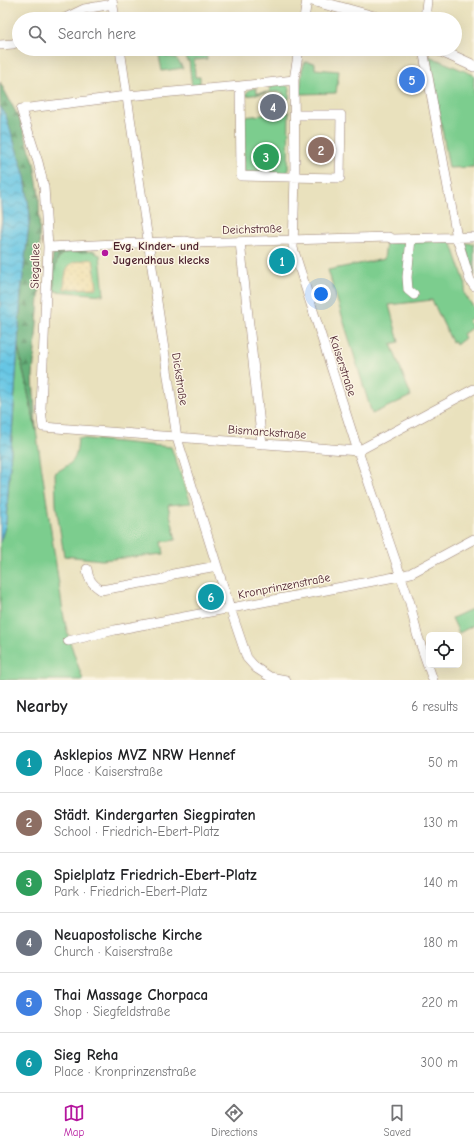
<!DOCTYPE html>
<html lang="en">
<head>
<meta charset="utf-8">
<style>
	body { margin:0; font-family:"Comic Neue",sans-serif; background:#f2f2f2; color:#202124 }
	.controls { position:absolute; right:12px; bottom:12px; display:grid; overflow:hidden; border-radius:6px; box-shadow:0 4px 16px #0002 }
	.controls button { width:36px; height:36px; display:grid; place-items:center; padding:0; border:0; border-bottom:1px solid #e0e0e0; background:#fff; color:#202124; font:20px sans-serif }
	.you { position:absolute; left:321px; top:294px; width:14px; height:14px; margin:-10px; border:3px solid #fff; border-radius:50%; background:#1a73e8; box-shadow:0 0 0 6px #1a73e833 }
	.badge { display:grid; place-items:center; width:26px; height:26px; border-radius:50%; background:#b5179e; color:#fff; font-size:13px; font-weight:700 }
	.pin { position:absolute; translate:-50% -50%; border:2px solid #fff; box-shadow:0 1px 4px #0006 }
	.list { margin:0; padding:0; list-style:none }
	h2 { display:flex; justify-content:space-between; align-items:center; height:52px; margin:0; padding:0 16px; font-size:17px }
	h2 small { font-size:13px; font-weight:400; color:#757577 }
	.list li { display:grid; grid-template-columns:26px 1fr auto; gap:12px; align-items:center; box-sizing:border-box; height:60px; padding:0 16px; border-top:1px solid #e0e0e0 }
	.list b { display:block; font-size:15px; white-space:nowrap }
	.list p { margin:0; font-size:13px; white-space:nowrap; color:#757577 }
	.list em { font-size:13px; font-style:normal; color:#757577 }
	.icon { flex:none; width:22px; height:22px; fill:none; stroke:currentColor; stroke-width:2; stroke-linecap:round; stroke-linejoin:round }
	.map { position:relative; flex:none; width:474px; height:680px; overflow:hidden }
	.search { position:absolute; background:#fff; box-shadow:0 4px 16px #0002; left:12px; right:12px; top:12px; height:44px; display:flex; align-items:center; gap:10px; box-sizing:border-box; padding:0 14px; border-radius:22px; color:#757577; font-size:15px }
	.sheet { height:412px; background:#fff }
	nav { display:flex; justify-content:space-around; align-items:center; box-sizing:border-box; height:56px; border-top:1px solid #e0e0e0; background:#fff; font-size:11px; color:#757577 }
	nav a { display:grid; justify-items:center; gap:2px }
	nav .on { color:#b5179e }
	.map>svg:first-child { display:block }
</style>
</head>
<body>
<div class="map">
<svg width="474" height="680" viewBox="0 0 474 680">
	<defs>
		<pattern id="forest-firs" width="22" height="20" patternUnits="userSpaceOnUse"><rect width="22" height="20" fill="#65b079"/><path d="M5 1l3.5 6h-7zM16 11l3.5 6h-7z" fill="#558f63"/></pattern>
		<pattern id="sand-dots" width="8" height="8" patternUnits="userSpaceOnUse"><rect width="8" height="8" fill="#eeda9e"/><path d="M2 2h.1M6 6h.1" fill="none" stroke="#cebb88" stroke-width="1.8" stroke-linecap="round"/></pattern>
		<pattern id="water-waves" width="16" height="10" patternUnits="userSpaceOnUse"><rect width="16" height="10" fill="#66c6e4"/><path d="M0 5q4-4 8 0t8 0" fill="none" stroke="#56a0b9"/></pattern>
	</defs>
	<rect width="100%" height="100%" fill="#fcf5e5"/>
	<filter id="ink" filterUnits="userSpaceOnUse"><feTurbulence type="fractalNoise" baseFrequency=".025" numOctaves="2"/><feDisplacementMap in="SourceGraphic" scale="8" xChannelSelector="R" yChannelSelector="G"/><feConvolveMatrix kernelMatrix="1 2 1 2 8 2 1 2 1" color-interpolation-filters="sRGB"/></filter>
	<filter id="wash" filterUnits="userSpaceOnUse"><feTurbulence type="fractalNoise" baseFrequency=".012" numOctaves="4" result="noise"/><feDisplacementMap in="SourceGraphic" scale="16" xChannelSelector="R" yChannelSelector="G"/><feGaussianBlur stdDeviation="0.9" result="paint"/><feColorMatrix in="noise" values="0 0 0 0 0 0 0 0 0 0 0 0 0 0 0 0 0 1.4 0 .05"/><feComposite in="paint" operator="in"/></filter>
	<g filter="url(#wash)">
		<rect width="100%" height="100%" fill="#e9e1bd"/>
		<path fill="#7ccd8e" stroke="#63765c" d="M158,49H165L166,57C176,56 177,59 183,68L162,71Z
			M182,49H206L207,59L194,60L195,77H200V86L192,87L189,61H187L186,51H183Z
			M429,56L474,75V167L449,168Z
			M305,62L315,63V69L339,71L336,93L300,94L302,70Z
			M284,84L290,88L289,99L284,100L283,93L276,92L244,96L250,89L256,88L257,93L270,92L269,86Z
			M289,112L288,173H244V117Z
			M451,241L466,285L464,293L474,308V316L468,321L473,327L463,334L465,338L456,345L454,341L452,342L432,300L389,305L399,342L391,344L411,396L372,414L328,270L384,259L386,243Z
			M466,243L474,244V276L465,245Z
			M95,251V253L100,255L104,295L54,291C55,279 52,260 64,253Z
			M18,347L36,430L64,618L70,642L83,680H0V543L6,523Z
			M78,438L171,447L191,503L168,505L176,540L162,542L164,554L102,560L64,556L56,505L55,473C75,461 76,462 78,438Z
			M474,608V625L459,633L452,618Z"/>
		<path fill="url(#forest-firs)" stroke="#586852" d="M0,82L19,118L34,162L39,195L40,285L33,376L36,430L18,347L21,293L30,216L25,177L6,116L0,106Z
			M86,248L87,252C80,252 71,251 64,253C53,256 54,281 54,291L51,280L53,252L64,249Z"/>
		<path fill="url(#sand-dots)" stroke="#9c7c64" d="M93,259L97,288L64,289C66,263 67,262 93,259Z"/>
		<path fill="url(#water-waves)" stroke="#587288" d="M0,106L6,116L25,177L30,216L21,293L18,347L6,523L0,543V232L2,219L0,196Z"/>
	</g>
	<g filter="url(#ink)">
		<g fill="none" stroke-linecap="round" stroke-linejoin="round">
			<defs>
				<path id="minor" d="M112,0L115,19
					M63,19L84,9L113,4
					M304,19L307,0
					M425,19L427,0
					M0,45L13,44L19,41
					M120,49L177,438L230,608L247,658L256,668L270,677L286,680
					M299,49L294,80L295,176L293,248L358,451L410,603L417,634L433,680
					M423,49L457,238L470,280L474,286
					M294,80L240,86L127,96L21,109L38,162L44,187L48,247L41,408L43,427L358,451L474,389
					M240,86L241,176L340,178L341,115H295
					M411,239L407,277L408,290L414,295
					M240,242L262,444
					M48,247L185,241L195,243L388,237L393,239L474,237
					M87,569C88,579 92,584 101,590L164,579L173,574L217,566
					M68,641L115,630L400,576L411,573L474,539"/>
				<path id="major" d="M312,0L381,19
					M437,49L474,66"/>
			</defs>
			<use href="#minor" stroke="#9a8074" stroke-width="10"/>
			<use href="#major" stroke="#9a8074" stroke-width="12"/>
			<use href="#minor" stroke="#fff" stroke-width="9"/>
			<use href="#major" stroke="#fff" stroke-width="11"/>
		</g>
	</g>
	<circle fill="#b5179e" stroke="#fcf5e5" stroke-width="1.5" cx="105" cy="253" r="4"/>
	<g text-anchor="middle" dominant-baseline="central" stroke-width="3" stroke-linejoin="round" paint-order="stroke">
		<g font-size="12" fill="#4a1f2b" stroke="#fcf5e5">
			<text transform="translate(252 229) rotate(-2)">Deichstraße</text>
			<text transform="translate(35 266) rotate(-89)">Siegallee</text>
			<text transform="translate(343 366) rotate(72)">Kaiserstraße</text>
			<text transform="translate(180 379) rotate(81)">Dickstraße</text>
			<text transform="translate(267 432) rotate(4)">Bismarckstraße</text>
			<text transform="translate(284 586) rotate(-11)">Kronprinzenstraße</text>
		</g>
		<g font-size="12" font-weight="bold" fill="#4a1f2b" stroke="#fcf5e5" text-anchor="start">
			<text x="113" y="246">Evg. Kinder- und<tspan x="113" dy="14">Jugendhaus klecks</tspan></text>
		</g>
	</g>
</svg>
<div class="controls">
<button><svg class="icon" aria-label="locate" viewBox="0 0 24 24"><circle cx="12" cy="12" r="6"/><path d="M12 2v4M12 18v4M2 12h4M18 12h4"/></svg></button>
</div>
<div class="you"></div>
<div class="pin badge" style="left:282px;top:261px;background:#0f9aa8">1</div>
<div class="pin badge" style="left:321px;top:150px;background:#8d6e63">2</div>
<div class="pin badge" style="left:266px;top:157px;background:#2e9e5b">3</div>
<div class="pin badge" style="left:273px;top:107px;background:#6b7280">4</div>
<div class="pin badge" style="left:412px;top:80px;background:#3f7fe0">5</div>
<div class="pin badge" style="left:211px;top:597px;background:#0f9aa8">6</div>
<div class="search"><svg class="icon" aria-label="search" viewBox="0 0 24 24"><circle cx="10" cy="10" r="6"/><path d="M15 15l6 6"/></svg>Search here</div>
</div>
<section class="sheet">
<h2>Nearby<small>6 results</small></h2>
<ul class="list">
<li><span class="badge" style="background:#0f9aa8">1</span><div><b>Asklepios MVZ NRW Hennef</b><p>Place · Kaiserstraße</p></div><em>50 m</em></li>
<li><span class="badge" style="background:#8d6e63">2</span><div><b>Städt. Kindergarten Siegpiraten</b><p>School · Friedrich-Ebert-Platz</p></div><em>130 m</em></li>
<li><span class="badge" style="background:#2e9e5b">3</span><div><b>Spielplatz Friedrich-Ebert-Platz</b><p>Park · Friedrich-Ebert-Platz</p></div><em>140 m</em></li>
<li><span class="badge" style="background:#6b7280">4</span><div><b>Neuapostolische Kirche</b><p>Church · Kaiserstraße</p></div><em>180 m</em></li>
<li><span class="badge" style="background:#3f7fe0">5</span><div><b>Thai Massage Chorpaca</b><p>Shop · Siegfeldstraße</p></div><em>220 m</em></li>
<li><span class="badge" style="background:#0f9aa8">6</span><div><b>Sieg Reha</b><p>Place · Kronprinzenstraße</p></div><em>300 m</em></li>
</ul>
</section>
<nav>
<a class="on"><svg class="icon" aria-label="map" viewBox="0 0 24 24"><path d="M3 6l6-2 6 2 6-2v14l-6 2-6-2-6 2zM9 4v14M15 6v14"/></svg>Map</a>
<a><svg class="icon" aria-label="directions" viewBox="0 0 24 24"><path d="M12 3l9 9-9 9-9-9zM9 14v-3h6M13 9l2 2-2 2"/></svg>Directions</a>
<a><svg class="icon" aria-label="saved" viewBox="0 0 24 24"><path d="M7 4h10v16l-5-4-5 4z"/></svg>Saved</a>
</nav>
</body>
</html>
